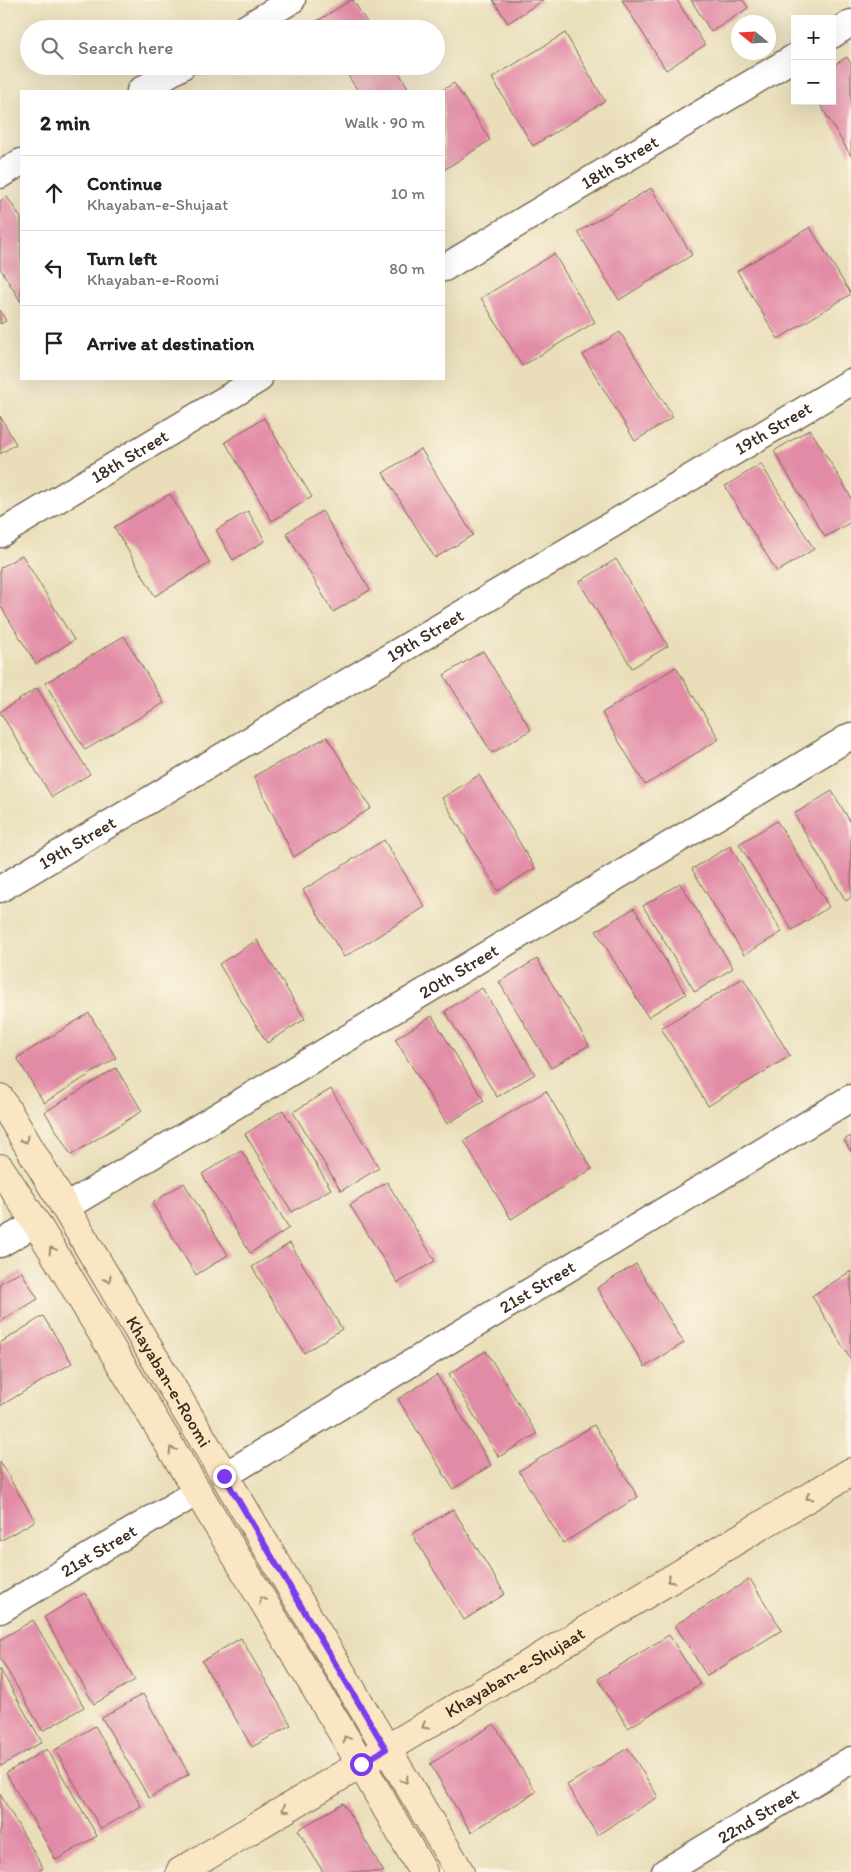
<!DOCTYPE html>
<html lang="en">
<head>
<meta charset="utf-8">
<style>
	body { margin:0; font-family:Itim,sans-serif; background:#f2f2f2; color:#202124 }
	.controls { position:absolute; right:15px; top:15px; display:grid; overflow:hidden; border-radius:0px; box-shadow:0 5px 20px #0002 }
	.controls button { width:45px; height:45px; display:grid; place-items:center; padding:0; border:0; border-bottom:1px solid #e0e0e0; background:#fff; color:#202124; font:25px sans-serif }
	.compass { position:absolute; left:731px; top:15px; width:45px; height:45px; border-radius:50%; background:#fff; box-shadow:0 5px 20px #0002; rotate:288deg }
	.stop { position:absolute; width:15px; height:15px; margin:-11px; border:4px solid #7c3aed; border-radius:50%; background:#fff }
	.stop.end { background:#7c3aed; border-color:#fff; box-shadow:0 1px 5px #0008 }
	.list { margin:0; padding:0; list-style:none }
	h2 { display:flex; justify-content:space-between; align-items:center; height:65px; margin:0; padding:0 20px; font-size:21px }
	h2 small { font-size:16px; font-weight:400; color:#757577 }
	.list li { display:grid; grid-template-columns:32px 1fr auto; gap:15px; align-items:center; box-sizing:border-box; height:75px; padding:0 20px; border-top:1px solid #e0e0e0 }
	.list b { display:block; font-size:19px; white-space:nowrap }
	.list p { margin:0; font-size:16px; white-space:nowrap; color:#757577 }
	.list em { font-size:16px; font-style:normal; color:#757577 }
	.icon { flex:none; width:28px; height:28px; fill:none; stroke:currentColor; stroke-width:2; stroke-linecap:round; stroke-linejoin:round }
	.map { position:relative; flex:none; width:851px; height:1872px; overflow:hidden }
	.search { position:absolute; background:#fff; box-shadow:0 5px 20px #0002; left:20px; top:20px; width:425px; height:55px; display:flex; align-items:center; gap:12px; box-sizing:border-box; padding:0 18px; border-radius:28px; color:#757577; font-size:19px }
	.panel { position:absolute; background:#fff; box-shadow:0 5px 20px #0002; left:20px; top:90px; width:425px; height:290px; border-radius:0px }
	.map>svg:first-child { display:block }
</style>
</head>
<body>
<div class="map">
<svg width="851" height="1872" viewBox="0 0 851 1872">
	<rect width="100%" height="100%" fill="#fcf5e5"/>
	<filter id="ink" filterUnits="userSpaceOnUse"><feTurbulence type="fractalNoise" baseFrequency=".02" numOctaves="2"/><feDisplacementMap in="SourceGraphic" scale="10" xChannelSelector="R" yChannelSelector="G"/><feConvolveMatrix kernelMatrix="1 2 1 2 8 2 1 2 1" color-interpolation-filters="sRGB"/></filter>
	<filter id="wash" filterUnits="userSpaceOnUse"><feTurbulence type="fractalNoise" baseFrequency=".0096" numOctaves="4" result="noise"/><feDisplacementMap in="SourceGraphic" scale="20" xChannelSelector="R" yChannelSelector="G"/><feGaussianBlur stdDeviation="1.12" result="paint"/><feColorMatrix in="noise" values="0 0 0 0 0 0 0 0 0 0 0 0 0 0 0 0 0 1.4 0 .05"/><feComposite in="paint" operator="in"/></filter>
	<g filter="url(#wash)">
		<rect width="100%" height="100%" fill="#e9deb9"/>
		<g id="blocks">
			<path fill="#e28ba6" d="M351,0H353L371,29H318L314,23Z
				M493,0H543L508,23Z
				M622,0H677L705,45L666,70Z
				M691,0H743L748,8L711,32Z
				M565,33L605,101L533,146L492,78Z
				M847,57L851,64V156L818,101H832V66Z
				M342,66H395L410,91H358Z
				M454,83L490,140L444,170V91H441Z
				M651,188L692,255L619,300L578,232Z
				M7,197L21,218V302L0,268V201Z
				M810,227L851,294L778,339L737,271Z
				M554,254L595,322L522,366L481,298Z
				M0,310L6,321L0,324Z
				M620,332L673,417L635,441L583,355Z
				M0,416L16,444L0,454Z
				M264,418L312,497L272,521L225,442Z
				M810,429L851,497V522L825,537L774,451Z
				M421,449L473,535L435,558L383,473Z
				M761,464L814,549L777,572L725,486Z
				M170,494L210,563L155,596L114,527Z
				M248,511L265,541L233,560L216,530Z
				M322,511L370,590L333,612L286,533Z
				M22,555L74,640L36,664L0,605V568Z
				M616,559L668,646L632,668L579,582Z
				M124,636L164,703L85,750L45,683Z
				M483,651L531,730L492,753L444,675Z
				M676,667L719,739L645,785L602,713Z
				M37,688L90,774L52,797L0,712Z
				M327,737L371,808L294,857L254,776Z
				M479,775L535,868L498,891L442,798Z
				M832,791L851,823V897L846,901L794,814Z
				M777,821L829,907L792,930L739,844Z
				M384,840L425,907L344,957L303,890Z
				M730,846L782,932L744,955L692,869Z
				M680,883L733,968L695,992L643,906Z
				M634,908L686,994L648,1017L596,931Z
				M257,940L305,1019L267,1043L219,964Z
				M537,959L589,1045L551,1068L499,982Z
				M743,978L790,1056L708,1106L661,1028Z
				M482,988L535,1074L497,1097L445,1011Z
				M89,1013L116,1058L44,1103L17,1058Z
				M432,1016L484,1101L447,1124L395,1039Z
				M116,1068L142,1111L71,1155L45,1112Z
				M331,1089L379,1168L341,1191L293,1112Z
				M546,1091L592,1169L511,1219L464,1141Z
				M283,1110L331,1189L292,1212L245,1134Z
				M851,1136V1152L844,1140Z
				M241,1150L289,1228L250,1253L202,1174Z
				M387,1182L435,1261L398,1283L350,1205Z
				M184,1183L228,1255L196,1275L152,1203Z
				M290,1243L342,1329L304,1353L252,1267Z
				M636,1264L684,1343L645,1367L597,1288Z
				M21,1271L38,1299L0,1322V1283Z
				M851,1271V1360L812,1296Z
				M43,1316L72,1363L0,1406V1343Z
				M486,1351L537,1434L499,1457L449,1374Z
				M437,1375L491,1465L453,1489L398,1399Z
				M594,1425L638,1497L563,1543L519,1471Z
				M0,1462L35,1521L0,1541Z
				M453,1509L505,1594L464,1620L412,1534Z
				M750,1579L782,1630L707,1676L675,1625Z
				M85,1593L135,1680L94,1704L44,1617Z
				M33,1620L84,1707L43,1731L0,1658V1640Z
				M669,1635L700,1684L628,1728L598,1679Z
				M241,1638L291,1725L252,1747L202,1661Z
				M0,1669L42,1742L1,1766L0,1764Z
				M143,1694L189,1774L149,1798L102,1718Z
				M494,1724L536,1792L471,1832L430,1764Z
				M95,1726L141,1806L101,1829L55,1750Z
				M628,1748L658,1797L597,1835L567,1785Z
				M47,1749L97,1836L56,1860L6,1773Z
				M0,1794L43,1868L37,1872H0Z
				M343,1803L384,1872H323L298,1830Z"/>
		</g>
	</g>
	<g filter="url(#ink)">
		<use href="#blocks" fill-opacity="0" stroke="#786954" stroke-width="1"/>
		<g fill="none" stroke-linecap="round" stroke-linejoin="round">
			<defs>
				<g id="street">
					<path d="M244,29L292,0"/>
					<path d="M832,35L851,23"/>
					<path d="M140,91L182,66"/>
					<path d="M0,175L21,162"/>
					<path id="s1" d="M444,268L795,57"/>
					<path id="s2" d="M0,534L259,379"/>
					<path id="s3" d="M0,889L851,382"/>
					<path id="s4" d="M66,1207L851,736"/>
					<path d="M0,1244L36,1223"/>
					<path id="s5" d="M224,1476L851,1098"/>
					<path id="s6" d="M0,1610L197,1492"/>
					<path id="s7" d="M665,1872L851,1760"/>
				</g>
				<g id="secondary">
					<path id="s8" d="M0,1098L460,1872"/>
					<path d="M0,1168L36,1223L361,1764L423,1872"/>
					<path id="s9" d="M180,1872L851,1472"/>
				</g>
			</defs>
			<use href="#street" stroke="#786954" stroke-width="29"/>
			<use href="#secondary" stroke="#786954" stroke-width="30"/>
			<use href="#street" stroke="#fff" stroke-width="26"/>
			<use href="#secondary" stroke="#fbe6c4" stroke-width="28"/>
		</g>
		<defs><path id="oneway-chevron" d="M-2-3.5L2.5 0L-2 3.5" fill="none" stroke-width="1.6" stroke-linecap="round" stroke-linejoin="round" transform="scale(1.25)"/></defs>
		<g stroke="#9b8871">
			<use href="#oneway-chevron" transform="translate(25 1140) rotate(59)"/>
			<use href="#oneway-chevron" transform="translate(52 1250) rotate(-121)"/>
			<use href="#oneway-chevron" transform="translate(108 1279) rotate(60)"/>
			<use href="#oneway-chevron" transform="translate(172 1450) rotate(-121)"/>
			<use href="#oneway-chevron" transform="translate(809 1497) rotate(149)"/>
			<use href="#oneway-chevron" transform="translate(670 1580) rotate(149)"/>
			<use href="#oneway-chevron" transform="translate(262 1600) rotate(-121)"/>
			<use href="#oneway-chevron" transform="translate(425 1726) rotate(149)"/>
			<use href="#oneway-chevron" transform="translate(346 1739) rotate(-121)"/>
			<use href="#oneway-chevron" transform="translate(405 1780) rotate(59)"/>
			<use href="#oneway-chevron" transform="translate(285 1809) rotate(149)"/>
		</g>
	</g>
	<g fill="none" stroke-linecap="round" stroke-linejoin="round" filter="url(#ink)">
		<path stroke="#7c3aed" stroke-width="6" d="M224,1476L386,1749L361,1764"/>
	</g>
	<g text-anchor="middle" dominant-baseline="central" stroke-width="5" stroke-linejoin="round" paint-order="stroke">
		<g font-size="18" fill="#3b2a1e" stroke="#fcf5e5">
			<text stroke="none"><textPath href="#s1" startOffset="205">18th Street</textPath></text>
			<text stroke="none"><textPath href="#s3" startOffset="900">19th Street</textPath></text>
			<text stroke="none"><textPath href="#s2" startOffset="151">18th Street</textPath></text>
			<text stroke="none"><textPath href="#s3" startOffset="495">19th Street</textPath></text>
			<text stroke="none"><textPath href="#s3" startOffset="90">19th Street</textPath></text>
			<text stroke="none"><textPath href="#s4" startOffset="458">20th Street</textPath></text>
			<text stroke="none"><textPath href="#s5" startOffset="366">21st Street</textPath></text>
			<text stroke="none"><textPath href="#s8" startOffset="330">Khayaban-e-Roomi</textPath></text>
			<text stroke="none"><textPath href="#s6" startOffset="115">21st Street</textPath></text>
			<text stroke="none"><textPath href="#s9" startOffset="390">Khayaban-e-Shujaat</textPath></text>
			<text stroke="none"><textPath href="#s7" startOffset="109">22nd Street</textPath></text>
		</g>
	</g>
</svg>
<div class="controls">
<button>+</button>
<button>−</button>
</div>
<svg class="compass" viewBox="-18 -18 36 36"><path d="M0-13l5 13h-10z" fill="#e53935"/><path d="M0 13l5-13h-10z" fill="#757577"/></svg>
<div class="stop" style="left:361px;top:1764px"></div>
<div class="stop end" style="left:224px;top:1476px"></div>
<div class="search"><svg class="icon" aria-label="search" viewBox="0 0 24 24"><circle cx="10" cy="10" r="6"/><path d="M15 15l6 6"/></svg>Search here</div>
<section class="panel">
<h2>2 min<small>Walk · 90 m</small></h2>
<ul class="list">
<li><svg class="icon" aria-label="ahead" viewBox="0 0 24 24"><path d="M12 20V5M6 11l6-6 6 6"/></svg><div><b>Continue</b><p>Khayaban-e-Shujaat</p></div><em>10 m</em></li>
<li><svg class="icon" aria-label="left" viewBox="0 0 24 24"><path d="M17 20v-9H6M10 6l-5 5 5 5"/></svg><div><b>Turn left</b><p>Khayaban-e-Roomi</p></div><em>80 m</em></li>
<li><svg class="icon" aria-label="arrive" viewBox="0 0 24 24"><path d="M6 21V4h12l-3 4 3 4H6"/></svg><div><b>Arrive at destination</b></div></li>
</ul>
</section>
</div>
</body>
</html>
